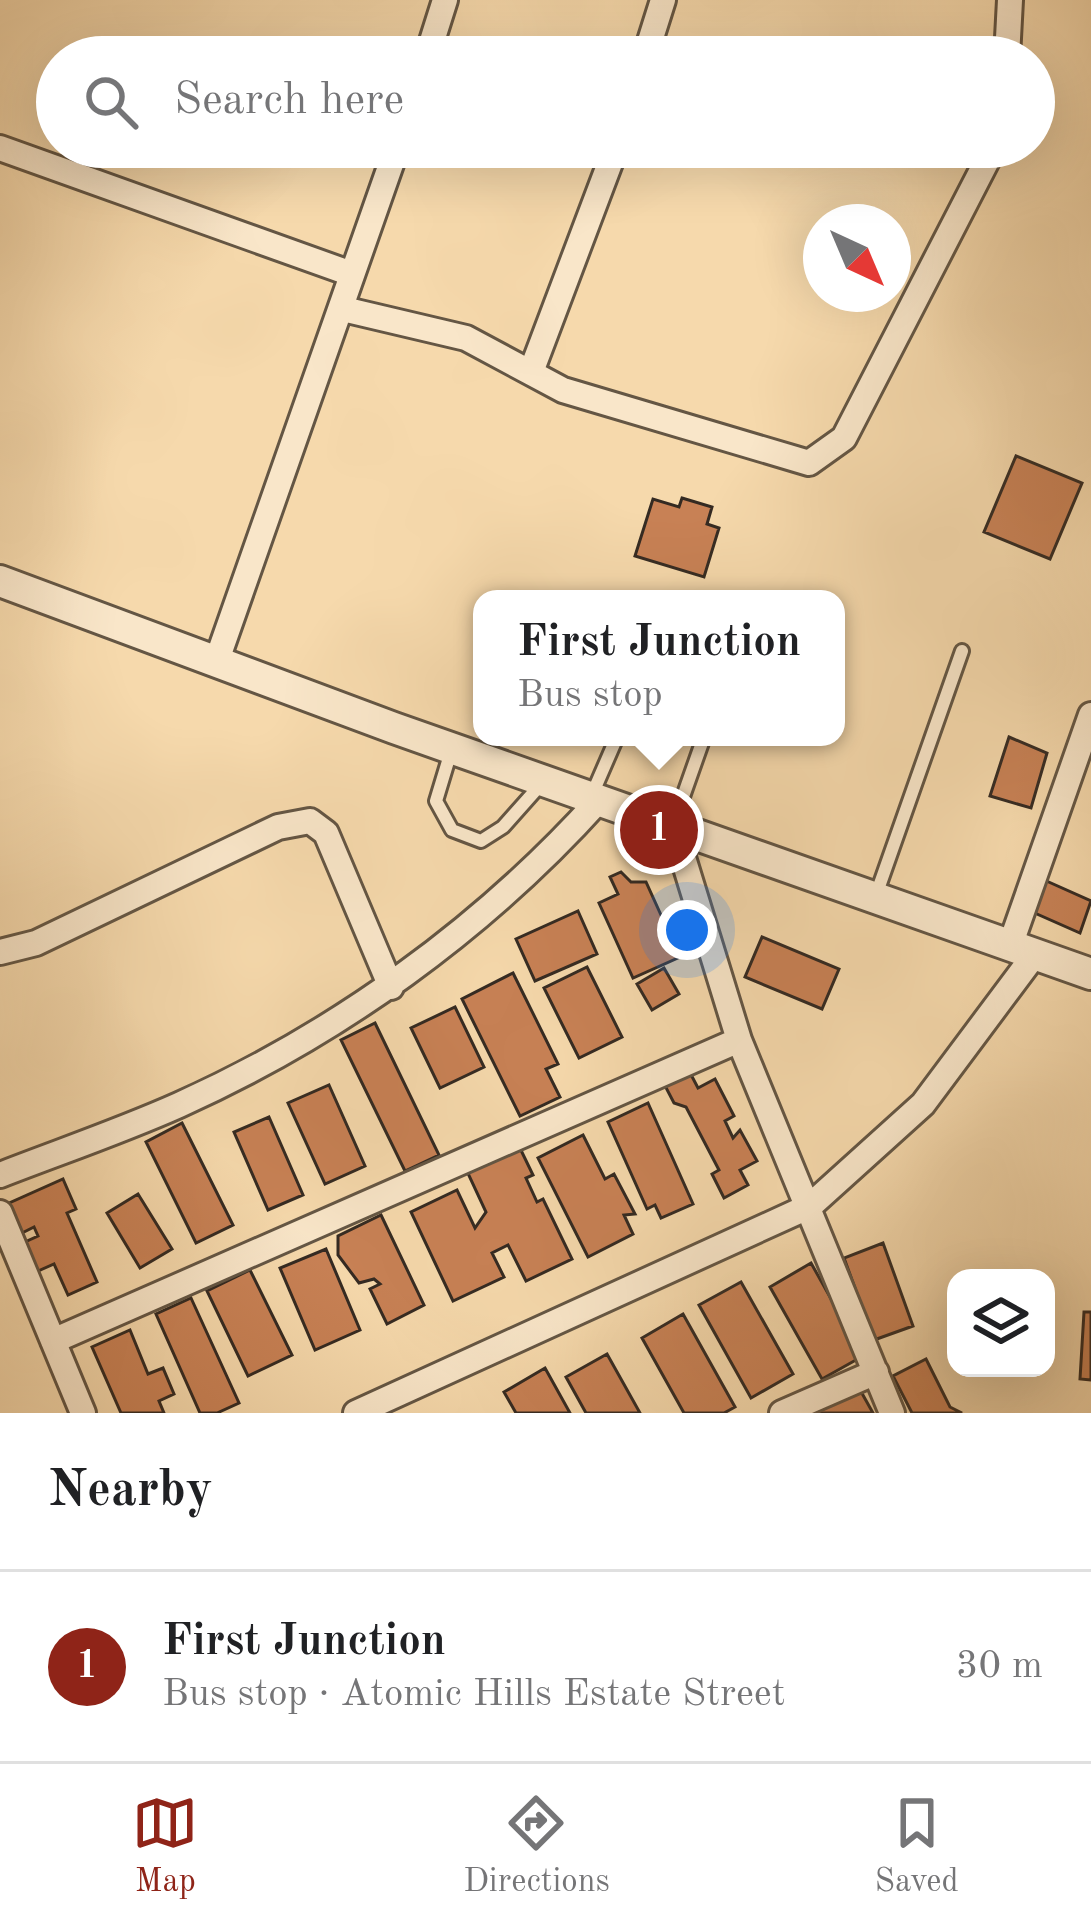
<!DOCTYPE html>
<html lang="en">
<head>
<meta charset="utf-8">
<style>
	body { margin:0; font-family:"Old Standard TT",serif; background:#f2f2f2; color:#202124 }
	.controls { position:absolute; right:36px; bottom:36px; display:grid; overflow:hidden; border-radius:24px; box-shadow:0 12px 48px #0002 }
	.controls button { width:108px; height:108px; display:grid; place-items:center; padding:0; border:0; border-bottom:3px solid #e0e0e0; background:#fff; color:#202124; font:60px sans-serif }
	.compass { position:absolute; left:803px; top:204px; width:108px; height:108px; border-radius:50%; background:#fff; box-shadow:0 12px 48px #0002; rotate:136deg }
	.you { position:absolute; left:687px; top:930px; width:42px; height:42px; margin:-30px; border:9px solid #fff; border-radius:50%; background:#1a73e8; box-shadow:0 0 0 18px #1a73e833 }
	.badge { display:grid; place-items:center; width:78px; height:78px; border-radius:50%; background:#8f2418; color:#fff; font-size:39px; font-weight:700 }
	.pin { position:absolute; translate:-50% -50%; border:6px solid #fff; box-shadow:0 3px 12px #0006 }
	.popup { position:absolute; left:473px; top:590px; width:372px; height:156px; box-sizing:border-box; display:grid; place-content:center; border-radius:24px; background:#fff; filter:drop-shadow(0 3px 9px #0005); font-size:39px; white-space:nowrap; color:#757577 }
	.popup b { font-size:45px; color:#202124 }
	.popup::after { content:''; position:absolute; left:50%; top:100%; margin-left:-24px; border:24px solid transparent; border-top-color:#fff }
	.list { margin:0; padding:0; list-style:none }
	h2 { display:flex; justify-content:space-between; align-items:center; height:156px; margin:0; padding:0 48px; font-size:51px }
	h2 small { font-size:39px; font-weight:400; color:#757577 }
	.list li { display:grid; grid-template-columns:78px 1fr auto; gap:36px; align-items:center; box-sizing:border-box; height:192px; padding:0 48px; border-top:3px solid #e0e0e0 }
	.list b { display:block; font-size:45px; white-space:nowrap }
	.list p { margin:0; font-size:39px; white-space:nowrap; color:#757577 }
	.list em { font-size:39px; font-style:normal; color:#757577 }
	.icon { flex:none; width:66px; height:66px; fill:none; stroke:currentColor; stroke-width:2; stroke-linecap:round; stroke-linejoin:round }
	.map { position:relative; flex:none; width:1091px; height:1413px; overflow:hidden }
	.search { position:absolute; background:#fff; box-shadow:0 12px 48px #0002; left:36px; right:36px; top:36px; height:132px; display:flex; align-items:center; gap:30px; box-sizing:border-box; padding:0 42px; border-radius:66px; color:#757577; font-size:45px }
	.sheet { height:348px; background:#fff }
	nav { display:flex; justify-content:space-around; align-items:center; box-sizing:border-box; height:168px; border-top:3px solid #e0e0e0; background:#fff; font-size:33px; color:#757577 }
	nav a { display:grid; justify-items:center; gap:6px }
	nav .on { color:#8f2418 }
	.map>svg:first-child { display:block }
</style>
</head>
<body>
<div class="map">
<svg width="1091" height="1413" viewBox="0 0 1091 1413">
	<rect width="100%" height="100%" fill="#f6d9ac"/>
	<filter id="stains"><feTurbulence type="fractalNoise" baseFrequency=".00167" numOctaves="4"/><feColorMatrix values="0 0 0 0 .2 0 0 0 0 .09 0 0 0 0 .02 0 0 0 .5 -.17"/></filter>
	<radialGradient id="worn" r=".72"><stop offset=".6" stop-color="#630" stop-opacity="0"/><stop offset="1" stop-color="#630" stop-opacity=".3"/></radialGradient>
	<path fill="#c88155" stroke="#342a22" stroke-width="3" d="M1016,456L1082,483L1050,559L984,532Z
		M682,498L712,507L707,524L719,528L704,577L635,556L653,499L679,507Z
		M1009,737L1047,753L1031,808L990,796Z
		M621,872L631,882H646L680,957L633,978L599,903L618,894L610,877Z
		M1042,879L1091,901L1080,933L1028,910Z
		M578,911L597,954L535,981L516,939Z
		M762,937L839,969L822,1009L745,977Z
		M587,967L622,1037L579,1058L544,988Z
		M664,968L679,994L652,1010L637,984Z
		M513,973L558,1064L546,1069L560,1097L520,1116L462,999Z
		M455,1007L484,1067L440,1088L411,1028Z
		M375,1023L439,1155L405,1171L341,1040Z
		M687,1067L698,1088L715,1079L734,1116L725,1121L733,1138L740,1130L757,1161L740,1170L748,1185L724,1198L712,1174L719,1170L686,1107L674,1103L662,1080Z
		M329,1085L365,1166L325,1184L288,1103Z
		M648,1103L693,1204L661,1218L655,1205L647,1209L608,1122Z
		M269,1117L303,1195L268,1210L234,1132Z
		M182,1123L233,1225L196,1243L146,1142Z
		M583,1135L605,1179L614,1174L635,1214L624,1215L633,1234L588,1257L538,1158Z
		M517,1142L533,1175L526,1178L537,1202L543,1199L572,1259L526,1281L508,1245L492,1253L504,1277L453,1301L411,1212L457,1190L475,1228L486,1212L465,1167Z
		M63,1179L76,1209L67,1213L97,1282L68,1295L54,1264L38,1271L25,1242L38,1236L34,1227L20,1234L7,1204Z
		M138,1194L172,1249L140,1268L107,1213Z
		M381,1215L424,1305L387,1324L370,1289L380,1284L374,1279L359,1283L338,1255V1236Z
		M883,1243L913,1326L874,1340L844,1258Z
		M326,1249L360,1330L315,1350L280,1268Z
		M811,1263L863,1356L822,1379L770,1287Z
		M250,1270L292,1355L248,1376L207,1291Z
		M741,1282L793,1374L751,1398L699,1305Z
		M191,1298L239,1403L217,1413H200L156,1314Z
		M1084,1312H1091V1380L1080,1379Z
		M683,1314L735,1407L724,1413H684L642,1338Z
		M130,1330L148,1374L163,1368L174,1394L159,1401L164,1413H121L92,1347Z
		M607,1354L640,1413H586L566,1377Z
		M926,1359L950,1407L962,1413H912L893,1376Z
		M545,1368L570,1413H516L504,1392Z
		M859,1388L873,1413H818L817,1412Z"/>
	<g fill="none" stroke-linecap="round" stroke-linejoin="round">
		<defs>
			<path id="service" d="M452,748L436,801L452,830L481,841L503,827L543,782
				M591,797L617,737
				M673,825L704,737
				M875,898L962,651"/>
			<path id="minor" d="M427,57L445,0
				M645,57L663,0
				M1007,57L1010,0
				M0,148L349,273
				M343,309L466,338L563,390L809,463L844,438L994,147
				M531,372L616,147
				M217,660L397,147
				M673,825L739,1040L892,1413
				M1010,946L1091,715
				M0,952L36,943L278,827L310,821L326,833L391,987
				M0,1175C59,1152 121,1131 179,1105C337,1034 483,929 599,800
				M0,1213L83,1413
				M53,1341L739,1040
				M356,1413L810,1206L923,1104L1035,954
				M782,1413L876,1372"/>
			<path id="tertiary" d="M0,581L394,728L1091,974"/>
		</defs>
		<use href="#service" stroke="#645644" stroke-width="18"/>
		<use href="#minor" stroke="#645644" stroke-width="30"/>
		<use href="#tertiary" stroke="#645644" stroke-width="36"/>
		<use href="#service" stroke="#f9e6c9" stroke-width="12"/>
		<use href="#minor" stroke="#f9e6c9" stroke-width="24"/>
		<use href="#tertiary" stroke="#f9e6c9" stroke-width="30"/>
	</g>
	<rect width="100%" height="100%" filter="url(#stains)"/>
	<rect width="100%" height="100%" fill="url(#worn)"/>
</svg>
<div class="controls">
<button><svg class="icon" aria-label="layers" viewBox="0 0 24 24"><path d="M12 4l9 5-9 5-9-5zM3 14l9 5 9-5"/></svg></button>
</div>
<svg class="compass" viewBox="-18 -18 36 36"><path d="M0-13l5 13h-10z" fill="#e53935"/><path d="M0 13l5-13h-10z" fill="#757577"/></svg>
<div class="you"></div>
<div class="pin badge" style="left:659px;top:830px">1</div>
<div class="popup"><b>First Junction</b>Bus stop</div>
<div class="search"><svg class="icon" aria-label="search" viewBox="0 0 24 24"><circle cx="10" cy="10" r="6"/><path d="M15 15l6 6"/></svg>Search here</div>
</div>
<section class="sheet">
<h2>Nearby<small></small></h2>
<ul class="list">
<li><span class="badge">1</span><div><b>First Junction</b><p>Bus stop · Atomic Hills Estate Street</p></div><em>30 m</em></li>
</ul>
</section>
<nav>
<a class="on"><svg class="icon" aria-label="map" viewBox="0 0 24 24"><path d="M3 6l6-2 6 2 6-2v14l-6 2-6-2-6 2zM9 4v14M15 6v14"/></svg>Map</a>
<a><svg class="icon" aria-label="directions" viewBox="0 0 24 24"><path d="M12 3l9 9-9 9-9-9zM9 14v-3h6M13 9l2 2-2 2"/></svg>Directions</a>
<a><svg class="icon" aria-label="saved" viewBox="0 0 24 24"><path d="M7 4h10v16l-5-4-5 4z"/></svg>Saved</a>
</nav>
</body>
</html>
